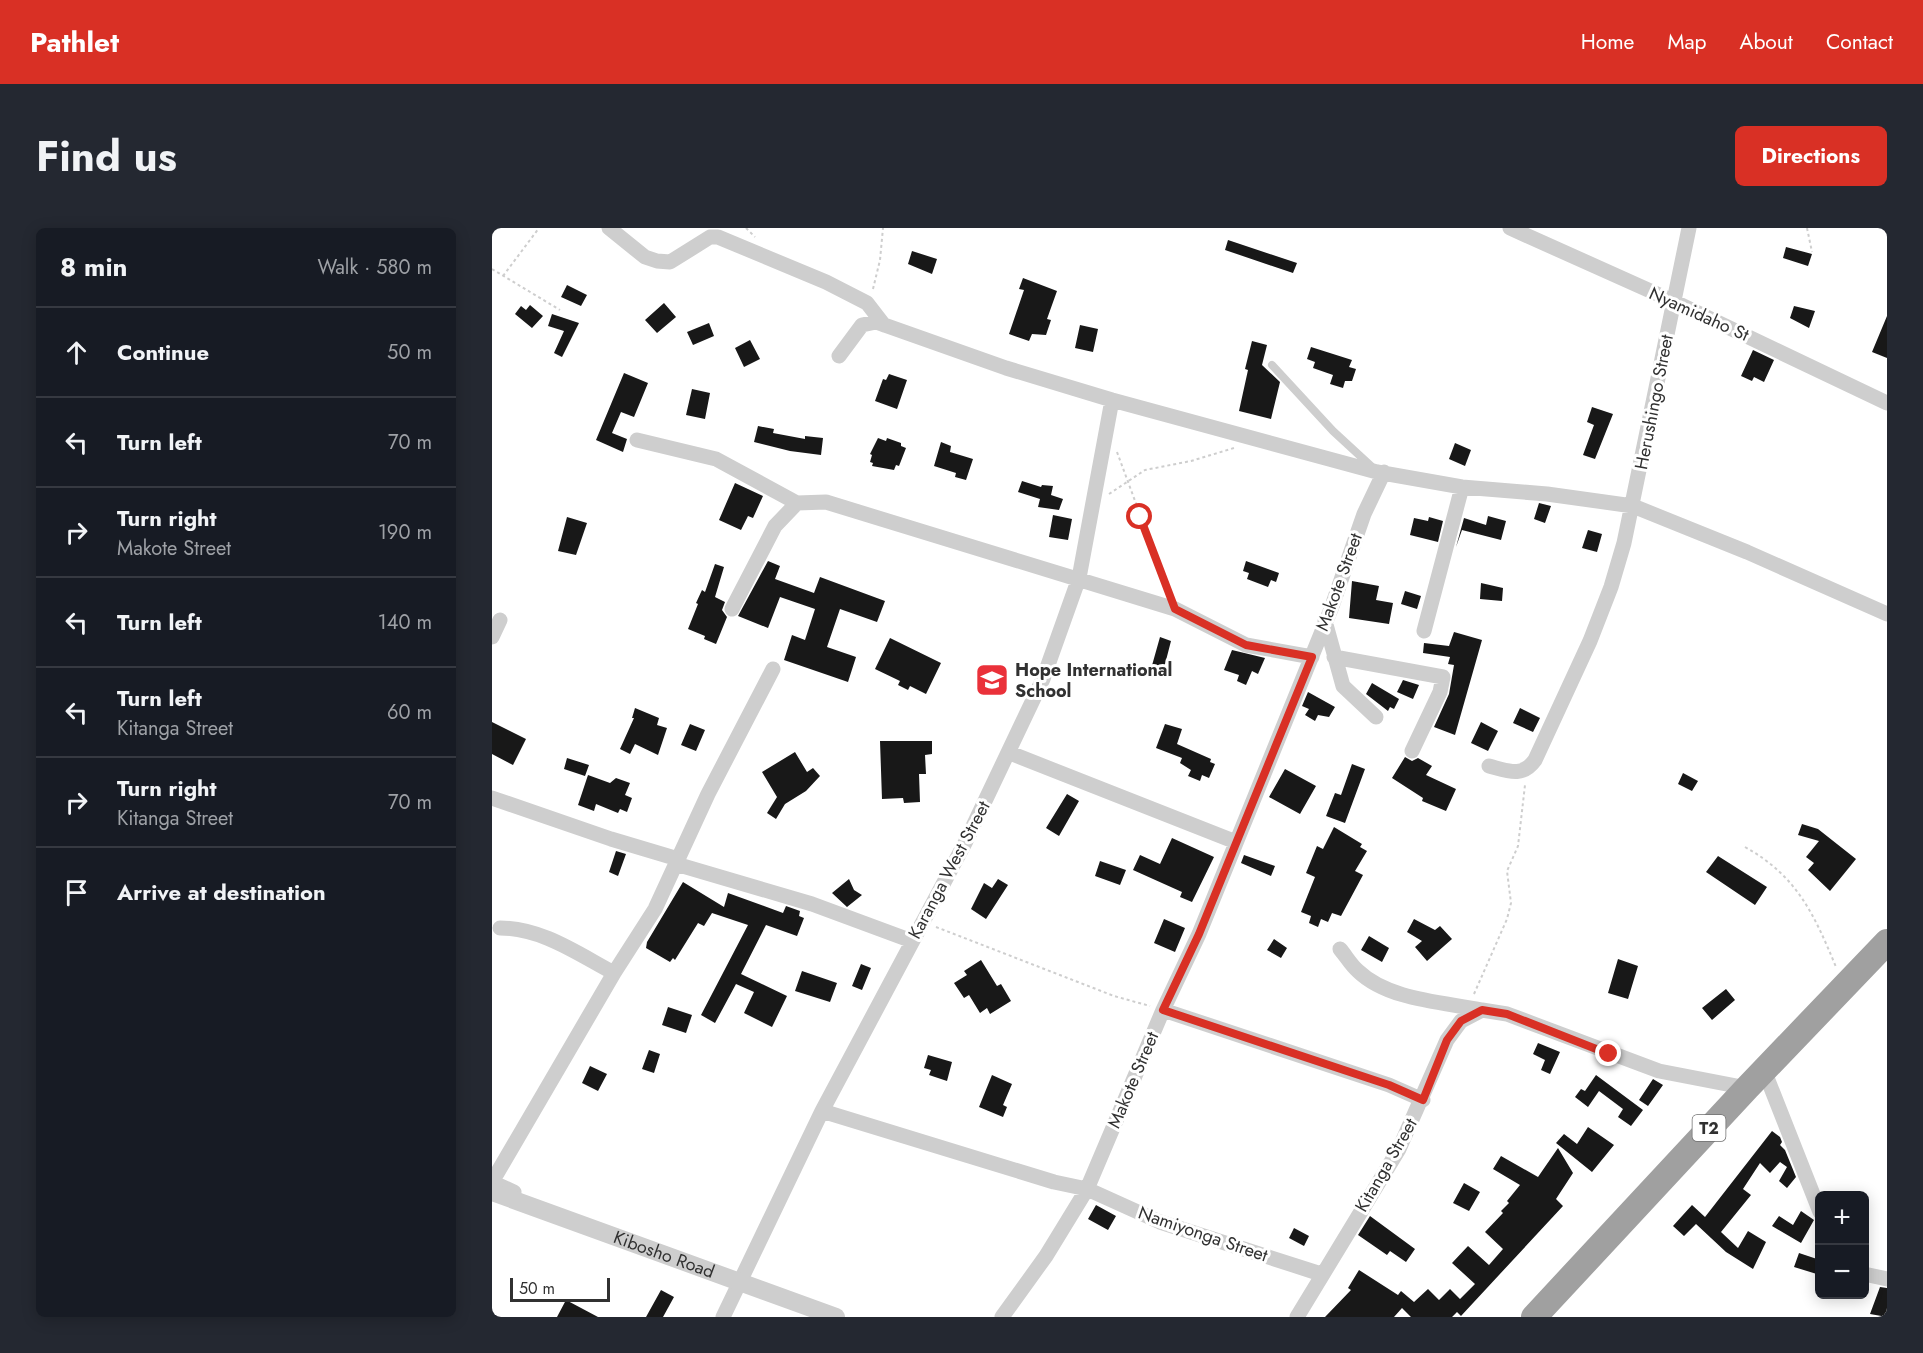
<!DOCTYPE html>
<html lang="en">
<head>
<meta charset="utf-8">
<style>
	body { margin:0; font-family:Jost,sans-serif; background:#242831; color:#f1f3f6 }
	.controls { position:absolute; right:18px; bottom:18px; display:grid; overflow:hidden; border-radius:9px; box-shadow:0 3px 15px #0003 }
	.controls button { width:54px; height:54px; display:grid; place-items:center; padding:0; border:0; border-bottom:2px solid #363941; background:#171b24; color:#f1f3f6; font:30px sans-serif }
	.scale { position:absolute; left:18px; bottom:15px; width:100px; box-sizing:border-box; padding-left:6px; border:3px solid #313131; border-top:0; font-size:16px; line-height:21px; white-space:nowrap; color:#313131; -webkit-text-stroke:4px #fff; paint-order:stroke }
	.stop { position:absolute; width:18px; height:18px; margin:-14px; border:4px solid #d93025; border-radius:50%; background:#fff }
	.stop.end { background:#d93025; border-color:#fff; box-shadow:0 2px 6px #0008 }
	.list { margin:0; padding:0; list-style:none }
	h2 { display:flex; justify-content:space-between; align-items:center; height:78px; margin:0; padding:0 24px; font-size:26px }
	h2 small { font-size:20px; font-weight:400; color:#9ea1a6 }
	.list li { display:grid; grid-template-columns:39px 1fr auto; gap:18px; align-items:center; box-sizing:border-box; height:90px; padding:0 24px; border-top:2px solid #363941 }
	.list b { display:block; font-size:22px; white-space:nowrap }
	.list p { margin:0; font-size:20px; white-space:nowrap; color:#9ea1a6 }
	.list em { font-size:20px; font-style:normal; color:#9ea1a6 }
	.icon { flex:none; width:33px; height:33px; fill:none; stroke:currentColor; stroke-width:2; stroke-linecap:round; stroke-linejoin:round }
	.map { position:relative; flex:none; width:1395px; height:1089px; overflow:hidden; border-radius:9px }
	header { display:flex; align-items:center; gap:36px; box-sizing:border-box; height:84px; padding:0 30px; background:#d93025; color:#fff }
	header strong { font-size:28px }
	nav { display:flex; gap:33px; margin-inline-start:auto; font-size:21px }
	.intro { display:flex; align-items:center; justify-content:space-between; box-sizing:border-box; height:144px; padding:0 36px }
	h1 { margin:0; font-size:42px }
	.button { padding:15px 27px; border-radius:9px; background:#d93025; color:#fff; font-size:21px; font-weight:700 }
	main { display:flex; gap:36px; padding:0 36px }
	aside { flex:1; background:#171b24; border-radius:9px; box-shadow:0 3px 15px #0003 }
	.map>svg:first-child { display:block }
</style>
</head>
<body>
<header>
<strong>Pathlet</strong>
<nav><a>Home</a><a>Map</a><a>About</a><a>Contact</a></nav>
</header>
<div class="intro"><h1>Find us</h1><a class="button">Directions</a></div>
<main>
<aside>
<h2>8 min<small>Walk · 580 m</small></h2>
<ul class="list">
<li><svg class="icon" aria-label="ahead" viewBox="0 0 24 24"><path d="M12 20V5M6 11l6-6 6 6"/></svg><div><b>Continue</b></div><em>50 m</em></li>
<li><svg class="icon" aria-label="left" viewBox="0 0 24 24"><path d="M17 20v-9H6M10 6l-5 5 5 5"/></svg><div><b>Turn left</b></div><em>70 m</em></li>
<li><svg class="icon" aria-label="right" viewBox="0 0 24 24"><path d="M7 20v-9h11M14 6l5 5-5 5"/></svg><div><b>Turn right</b><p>Makote Street</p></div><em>190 m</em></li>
<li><svg class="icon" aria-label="left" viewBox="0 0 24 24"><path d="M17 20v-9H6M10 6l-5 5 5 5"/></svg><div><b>Turn left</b></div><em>140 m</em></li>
<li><svg class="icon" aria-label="left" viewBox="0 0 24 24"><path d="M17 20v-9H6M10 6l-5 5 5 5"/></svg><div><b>Turn left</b><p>Kitanga Street</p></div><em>60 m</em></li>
<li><svg class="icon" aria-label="right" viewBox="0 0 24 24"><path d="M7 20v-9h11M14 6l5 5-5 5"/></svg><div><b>Turn right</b><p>Kitanga Street</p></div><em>70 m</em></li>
<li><svg class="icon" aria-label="arrive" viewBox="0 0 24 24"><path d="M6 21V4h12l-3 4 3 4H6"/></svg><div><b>Arrive at destination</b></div></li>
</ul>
</aside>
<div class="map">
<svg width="1395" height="1089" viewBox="0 0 1395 1089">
	<rect width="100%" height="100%" fill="#fff"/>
	<path fill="#181818" d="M736,12L805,35L801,45L733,22Z
		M1294,19L1320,26L1316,38L1291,30Z
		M420,23L445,31L440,46L416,36Z
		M531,50L565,63L555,91L559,92L554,107L540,106L537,113L517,106L532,62L527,61Z
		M75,57L95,67L89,78L69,69Z
		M172,75L184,89L165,105L153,92Z
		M38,77L51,88L40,100L23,86L29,78L34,82Z
		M1302,78L1323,83L1317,100L1298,90Z
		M60,86L87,95L70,129L62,125L72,103L56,98Z
		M1395,88V130L1380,124Z
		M217,95L222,108L201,117L195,104Z
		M588,97L606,101L601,124L583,120Z
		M258,112L268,131L252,139L243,120Z
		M760,113L775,117L770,137L788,154L779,191L747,183L756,142L753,141Z
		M819,119L860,132L857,139L864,141L860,153H853L851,160L838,156L841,147L821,140L823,134L815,131Z
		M1261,122L1282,132L1272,154L1262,149L1260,153L1249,148Z
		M132,145L156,155L142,189L129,184L120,205L135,211L131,224L104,212Z
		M397,146L415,152L405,181L383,173L391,151L394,152Z
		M200,161L218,165L213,191L194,187Z
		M1100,179L1121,186L1103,231L1091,227L1102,197L1095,194Z
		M266,198L282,201L281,205L313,211V208L331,210L329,227L298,223L262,214Z
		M386,210L394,213L395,210L409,215V218L414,220L407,238L404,237L402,242L380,238L381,235L378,234L380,227L378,226Z
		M449,214L459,218L458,224L481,231L474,252L463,249L464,245L442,238Z
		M963,215L979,222L973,238L957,231Z
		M530,253L549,259L550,257L561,258L559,267L571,271L567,282L546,279L548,271L526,264Z
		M243,255L271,268L261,290L256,288L249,302L227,292Z
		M1047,275L1059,278L1053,295L1042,291Z
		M561,287L580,291L576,312L557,309Z
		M996,288L1014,293L1009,312L970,302L964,319L972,290L994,297Z
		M75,289L95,295L84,327L66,323Z
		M937,289L951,293L946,314L918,307L922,290L936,293Z
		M1096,302L1110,306L1105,324L1090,320Z
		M276,333L288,338L283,351L322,365L328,349L393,373L385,394L348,381L335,419L364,429L356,454L292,432L300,407L313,412L323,381L288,369L276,400L246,388Z
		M754,333L787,345L784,354L779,352L776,359L755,351L757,345L751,343Z
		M223,336L232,339L223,369L233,374L230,382L235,389L224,416L212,411L213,408L196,401L206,376L204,375L210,362L213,364Z
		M860,353L887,358L884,372L901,375L897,396L857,390Z
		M989,355L1011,360L1010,373L988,371Z
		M913,363L929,368L925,381L909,376Z
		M962,404L990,412L963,507L942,499L957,466L962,437L956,436L958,429L931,425L932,415L957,418Z
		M668,409L679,413L671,444L659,441Z
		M398,410L449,435L434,466L418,458L416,462L406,457L408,453L383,441Z
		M740,422L773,430L766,446L760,443L754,457L745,453L747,447L732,442Z
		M911,452L927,457L921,471L905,464Z
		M880,455L907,471L902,481L898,479L896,483L874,466Z
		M816,464L843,479L837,489L826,487L823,493L813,487L817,481L810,478Z
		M143,480L167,490L165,497L175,500L166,527L143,516L138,526L128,521L142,490H140Z
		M1028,480L1048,490L1041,504L1021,495Z
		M0,494L34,511L21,537L0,526Z
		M989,494L1006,503L996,523L979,515Z
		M198,496L213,502L204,523L189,517Z
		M673,496L690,501L685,516L719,531L718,534L723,536L717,550L710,547L708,553L696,548L699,542L688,535L690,530L664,520Z
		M388,513H440V526L433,527L434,546H427L428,574L412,575L411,570L390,571Z
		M303,524L315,544L321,540L328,548L314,563L293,576L284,591L275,585L285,569L270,544Z
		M913,529L920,533L926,530L940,538L934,547L964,561L954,583L930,573L931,570L900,550Z
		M75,530L97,537L93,548L72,541Z
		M860,536L873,541L853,595L834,588L843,565L849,567Z
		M793,541L824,558L808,586L777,569Z
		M1191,545L1206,553L1200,563L1186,556Z
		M96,547L118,555L124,550L138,555L133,567L140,570L135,584L128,581L126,585L104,576L102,583L86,577Z
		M575,566L587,573L567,608L554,600Z
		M1310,596L1326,601L1364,631L1338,663L1316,642L1322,635L1314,629L1327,613L1306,607Z
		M842,599L870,616L868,619L875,623L863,643L871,647L849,688L840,685L836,694L829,691L826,699L817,695L819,688L809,684L823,649L814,645L825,618L831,621Z
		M680,610L722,629L700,674L688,669L690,664L641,642L648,627L668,636Z
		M124,623L134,626L126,648L117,644Z
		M752,627L783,638L779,648L749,635Z
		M1226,628L1275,659L1263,677L1214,644Z
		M608,633L634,642L628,657L603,648Z
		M357,651L362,662L370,667L355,679L340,665Z
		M506,651L516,657L494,691L479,681L492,655L500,660Z
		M191,654L232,679L236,665L291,685L294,678L308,683L307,688L312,690L305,708L274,697L249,746L295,768L280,799L252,785L262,764L244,756L223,795L209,787L256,697L220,685L212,698L206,695L183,732L181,730L178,734L154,720L155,714Z
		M672,691L693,700L683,724L662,715Z
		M922,691L943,702L948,698L960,711L935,733L923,719L930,713L915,704Z
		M877,708L897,720L890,734L869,722Z
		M782,711L795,720L789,730L775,722Z
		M1126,731L1146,738L1136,771L1116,765Z
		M489,732L505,758L509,756L519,773L498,786L495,780L488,785L477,767L472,770L462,755L475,747L472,743Z
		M369,736L379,740L370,762L360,758Z
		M310,743L345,755L338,774L303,763Z
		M1234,761L1243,772L1220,792L1210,780Z
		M176,779L200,787L194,805L170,797Z
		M1046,815L1068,824L1058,846L1049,842L1053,832L1041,826Z
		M157,822L168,826L162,845L150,841Z
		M436,827L460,834L455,853L437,847L439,842L432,840Z
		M98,838L115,846L106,863L90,855Z
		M500,847L520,856L511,877L515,879L511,889L487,879Z
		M1104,847L1151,882L1139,898L1126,889L1131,881L1107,863L1096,879L1083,869L1089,861L1093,863Z
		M1161,851L1171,857L1156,878L1147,872Z
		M1096,899L1122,917L1100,944L1064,915L1072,906L1085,916Z
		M1280,903L1288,909L1290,914L1288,917L1293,922L1304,949L1295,960L1287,953L1295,939L1288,934L1278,945L1268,935L1251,961L1259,967L1229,1004L1246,1020L1256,1003L1274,1014L1261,1041L1234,1024L1204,996L1192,1008L1181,998L1200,977L1213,989Z
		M1066,920L1081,945L1064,971L1071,978L969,1088L965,1084L960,1089H919L910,1080L902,1089H833L859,1062L856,1060L867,1042L906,1067L909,1063L922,1074L936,1061L947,1072L958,1061L968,1071L983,1056L960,1035L976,1018L997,1037L1011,1021L993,1004L1011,985L1009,983L1017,975L1015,973L1028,957L1001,941L1009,928L1046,949Z
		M972,955L988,964L977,983L961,975Z
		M604,977L624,988L616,1002L596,991Z
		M1309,983L1322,992L1309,1015L1280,998L1287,988L1301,997Z
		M878,988L923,1021L914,1034L898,1023L895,1027L866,1007Z
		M802,1000L817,1008L812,1018L797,1010Z
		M1307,1025L1328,1032V1047L1302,1039Z
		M1388,1059L1395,1060V1089L1378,1086Z
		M169,1062L182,1069L171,1089H154Z
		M74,1072L106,1089H65Z"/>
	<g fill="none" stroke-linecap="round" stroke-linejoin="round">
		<path stroke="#cecece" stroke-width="2" stroke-dasharray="3 3" stroke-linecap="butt" d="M254,0L263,9
			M1315,0L1320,24
			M0,41L68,82
			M11,48L47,0
			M381,61L388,32L391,0
			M625,224L677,365
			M617,266L653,242L699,233L742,220
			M1253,619C1305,648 1322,686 1344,739
			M444,699L622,768L658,778
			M982,766L1015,691L1019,675L1015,643L1026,618L1033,557"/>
		<path stroke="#cecece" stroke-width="8" d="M780,137L841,203L879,238"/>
		<path stroke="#cecece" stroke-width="15" d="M117,0L153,29L165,33L178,34L218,9H226L334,54L375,75L392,97
			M1018,0L1183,74L1395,175
			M347,128L370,97L384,94L514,140L620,172L885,244L970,259L1055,266L1141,278L1255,324L1395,386
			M145,212L224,231L305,275
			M240,381L283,298L305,275L334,274L683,381L754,417L820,429
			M833,393L851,458L884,489
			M932,403L970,259
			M0,409L8,392
			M842,429L951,449L948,464L920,523
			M518,525L744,614
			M997,538C1016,543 1030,550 1043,532L1098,413L1119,359L1132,315L1197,0
			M0,570L119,611L186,631
			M184,636L320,676L420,713
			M8,700C50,700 86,726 122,745
			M848,721C854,728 859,737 866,743C896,772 951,774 990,782
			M671,782L897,857L931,872
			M1272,842L1328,984
			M330,883L562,954L595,961L671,782L707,706L839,381L872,286L892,244
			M22,964L0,954L122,745L163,681L216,566L281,441
			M1372,1046L1395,1051
			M231,1089L330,883L473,615L551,451L587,350L620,172
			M510,1089L554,1028L595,961L668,994L829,1046
			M805,1089L907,921L955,812L969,793L990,782L1015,786L1167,843L1255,860"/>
		<path stroke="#cecece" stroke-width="18" id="s1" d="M0,964L344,1089"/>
		<path stroke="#a0a0a0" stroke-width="26" d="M1042,1089L1255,860L1395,714"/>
	</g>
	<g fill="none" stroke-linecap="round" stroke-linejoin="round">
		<path stroke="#d93025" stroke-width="8" d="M648,289L683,381L754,417L820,429L707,706L671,782L897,857L931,872L955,812L969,793L990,782L1015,786L1117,826"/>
	</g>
	<defs>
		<symbol id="school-square" viewBox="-11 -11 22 22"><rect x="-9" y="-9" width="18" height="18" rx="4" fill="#ea313a" stroke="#fff"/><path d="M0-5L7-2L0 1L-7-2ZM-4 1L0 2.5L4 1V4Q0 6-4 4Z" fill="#fff"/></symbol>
	</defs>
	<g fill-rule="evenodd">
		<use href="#school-square" x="481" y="433" width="38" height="38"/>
	</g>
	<g text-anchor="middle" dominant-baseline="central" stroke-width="6" stroke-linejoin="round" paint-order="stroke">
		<rect fill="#fff" stroke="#6f6f6f" stroke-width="1.5" x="1200.5" y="887" width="33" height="26" rx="4.5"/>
		<g font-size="16" font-weight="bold" fill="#313131">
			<text x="1217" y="900">T2</text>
		</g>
		<g font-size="18" fill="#313131" stroke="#fff">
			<text transform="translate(1207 86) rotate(24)">Nyamidaho St</text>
			<text transform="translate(1162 174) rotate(-79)">Herushingo Street</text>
			<text transform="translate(847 354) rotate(-70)">Makote Street</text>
			<text transform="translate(457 642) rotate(-62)">Karanga West Street</text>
			<text transform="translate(641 852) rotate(-67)">Makote Street</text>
			<text transform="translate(894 937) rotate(-60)">Kitanga Street</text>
			<text transform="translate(711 1006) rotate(19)">Namiyonga Street</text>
			<text stroke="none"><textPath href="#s1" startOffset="183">Kibosho Road</textPath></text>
		</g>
		<g font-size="18" font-weight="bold" fill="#313131" stroke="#fff" text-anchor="start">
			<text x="523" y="442">Hope International<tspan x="523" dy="21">School</tspan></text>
		</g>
	</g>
</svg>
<div class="controls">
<button>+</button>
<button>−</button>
</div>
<div class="scale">50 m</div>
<div class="stop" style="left:648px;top:289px"></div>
<div class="stop end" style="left:1117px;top:826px"></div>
</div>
</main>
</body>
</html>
